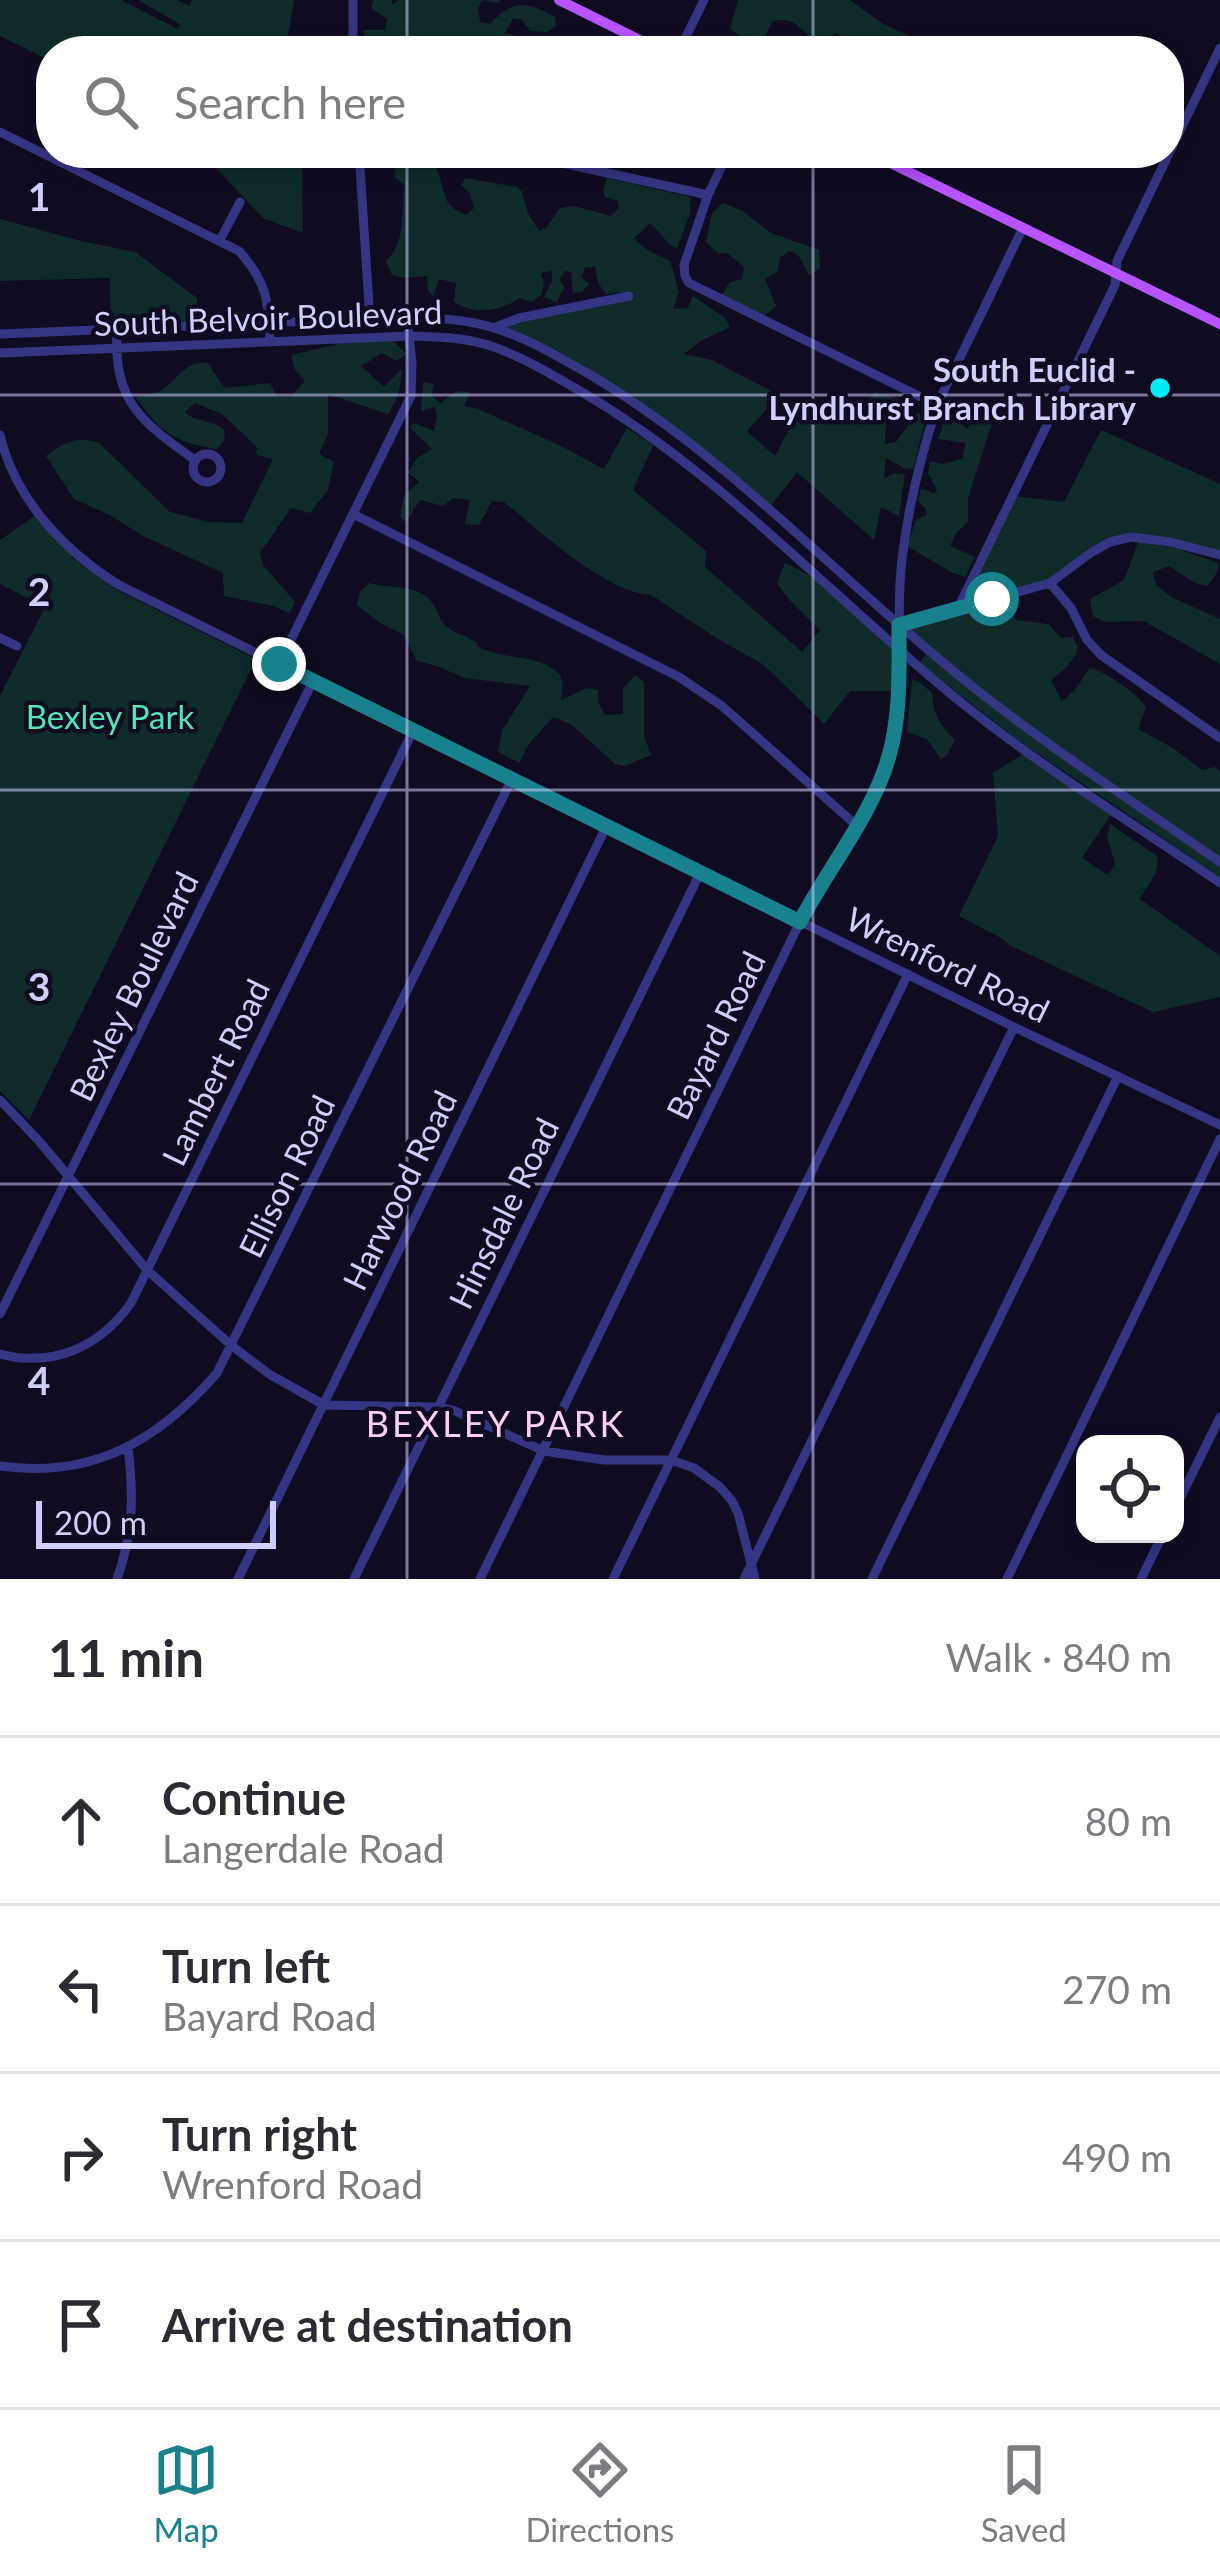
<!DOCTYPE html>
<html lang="en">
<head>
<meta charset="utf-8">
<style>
	body { margin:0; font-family:Lato,sans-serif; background:#f2f2f3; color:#2b2b33 }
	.controls { position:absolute; right:36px; bottom:36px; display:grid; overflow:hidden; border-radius:24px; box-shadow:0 6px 18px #0003 }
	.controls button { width:108px; height:108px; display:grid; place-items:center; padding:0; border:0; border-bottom:3px solid #e1e1e2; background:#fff; color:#2b2b33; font:60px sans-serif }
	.scale { position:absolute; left:36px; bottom:30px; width:240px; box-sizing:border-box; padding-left:12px; border:6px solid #d0cdff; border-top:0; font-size:33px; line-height:42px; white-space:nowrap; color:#d0cdff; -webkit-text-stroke:9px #0f0c22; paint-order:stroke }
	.stop { position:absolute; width:36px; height:36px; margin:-27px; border:9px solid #18818c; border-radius:50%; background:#fff }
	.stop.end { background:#18818c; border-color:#fff; box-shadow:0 3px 12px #0008 }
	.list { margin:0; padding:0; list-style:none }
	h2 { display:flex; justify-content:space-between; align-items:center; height:156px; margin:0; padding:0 48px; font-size:51px }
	h2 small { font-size:39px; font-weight:400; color:#7c7c81 }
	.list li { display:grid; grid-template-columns:78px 1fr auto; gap:36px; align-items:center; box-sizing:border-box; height:168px; padding:0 48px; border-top:3px solid #e1e1e2 }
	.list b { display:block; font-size:45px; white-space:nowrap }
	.list p { margin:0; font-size:39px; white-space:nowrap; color:#7c7c81 }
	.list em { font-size:39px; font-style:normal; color:#7c7c81 }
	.icon { flex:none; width:66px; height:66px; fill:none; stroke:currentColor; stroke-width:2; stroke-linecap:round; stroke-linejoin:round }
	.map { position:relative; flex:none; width:1220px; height:1579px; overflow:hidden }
	.search { position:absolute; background:#fff; box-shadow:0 6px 18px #0003; left:36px; right:36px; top:36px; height:132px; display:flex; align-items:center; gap:30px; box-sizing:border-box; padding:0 42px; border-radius:48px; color:#7c7c81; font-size:45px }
	.sheet { height:828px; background:#fff }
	nav { display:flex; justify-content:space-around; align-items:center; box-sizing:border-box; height:168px; border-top:3px solid #e1e1e2; background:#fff; font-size:33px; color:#7c7c81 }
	nav a { display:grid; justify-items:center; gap:6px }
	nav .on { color:#18818c }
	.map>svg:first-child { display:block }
</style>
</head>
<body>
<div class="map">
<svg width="1220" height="1579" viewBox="0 0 1220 1579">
	<rect width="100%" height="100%" fill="#0f0c22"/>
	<path fill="#0f2c2a" d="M0,0H121L178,29L180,24L138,0H177L189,6L192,0H294L286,48L291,51H51V61L0,36Z
		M374,0H391L393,4L399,0H502L497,3L483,0L478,7L480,22L490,24C513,0 524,0 555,17L556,26L547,32L530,31L522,20L513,18L505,33L537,42L551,51H370L363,30H385L387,19L371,8Z
		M738,0H850L883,24L944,51H865L836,33L819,45C802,33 796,14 772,22L762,44H751L730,29Z
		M202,153H302L303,233L263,218Z
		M405,154L435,166C447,189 438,204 466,215L474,208L470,194L461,185L465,178L517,187L522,192L528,213L539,231L546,228L560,208L574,206L611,216L619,208L617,201L605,197L603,190L607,178L690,197V213L677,249C665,243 661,232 650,223L634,238L647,250L670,261L679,292L673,309L688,308L693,296L725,318L730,327L699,342L684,354L712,360L779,395L747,431L775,456L802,405L856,416L875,392L900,399L886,423L885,444L896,442L918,412L926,418L913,469L904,468L886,458L884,478L895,473L905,474L899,516L881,507L874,540L797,472L768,510L624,395L494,327L627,295L621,292L606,294L598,283L595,267H585L582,278L589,284L582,292L573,293L571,272L564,271L560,280L564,287L557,302L544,297L552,281V271L541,273L544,282L542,294L532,302L520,298C500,312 474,315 454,302L456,283L439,279L433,296L428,291L427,276L407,278L392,275L386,261C406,243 402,211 404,185L394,176L396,165Z
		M723,203L743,211L771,233L819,250L820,268L810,276L798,255L789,251L780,258L777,272L765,279L776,306L764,317L722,295L730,282L742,279L744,267L727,253L719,254L706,242L712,213Z
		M0,219L81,241L135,252L197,298L198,326L111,330L110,278L0,281Z
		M393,340L406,354L397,361L382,353L361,366L384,387L402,369C401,386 398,399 388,414L328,394V434L319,454L334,462L328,490L310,513L291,508L260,553L263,565L295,602L290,613L273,606L224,596L223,573L141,535L110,515L74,499L46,456C62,443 81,434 100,444L170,512L209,522L242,523L273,459L256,455L257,447L222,414L195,403L185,412C195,423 213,419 224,430L225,439L217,449C173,442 162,433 136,398C146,395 158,394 165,388C180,376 186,361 208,363L224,388L270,383L277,397L291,396L305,381L295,370L291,355L343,343Z
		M423,382L434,384L431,395L440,403L457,391L470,392L464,406L476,408L559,445L604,469L627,428L653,445L633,490L706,551L705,567L802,652L820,630L788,598L777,583L785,563C828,582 863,617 898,648L897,691H850L824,724L764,665L718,639L651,595C605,592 540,531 504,502L492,501L479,525L465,524L470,500L453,498L443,506L420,500L406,522L400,516L404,496L419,482L408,472L417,458L432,449L409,427L414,423L434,431L437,417L435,407L421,411Z
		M995,400L997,407L968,498V521L955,535L950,546L975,557L965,577L951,572L907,546L916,520L927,515L926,509L918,501L921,488L934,494L937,490L928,473L930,461L943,464L962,459L966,443L938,439L950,406L958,410L959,422L967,429L987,403Z
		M1101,430L1220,484V555L1131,537L1110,542L1050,583L1003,597L1016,620L1048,624L1061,638L1073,637L1078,648C1073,664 1062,670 1051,681L1062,701L1074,691L1090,668C1106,671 1137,694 1146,707L1138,729L1173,748L1202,770L1215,767L1220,772V862L1038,737L899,625L958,608L1013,496L1064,502Z
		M39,513L73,552L71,557L117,590L256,659L29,1120L0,1091V696L45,607L0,584V540Z
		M1138,542L1175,548L1219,563L1216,574L1207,586L1195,583L1169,566L1153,572L1156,585L1173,598L1220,619V664L1144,621L1105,622L1093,616L1090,599L1124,580Z
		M369,583C390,589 404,584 424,595C437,603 436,615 445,625C453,633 462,634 470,639C484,646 470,644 485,650C507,659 540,655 558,673C565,680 562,691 561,700L586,688L598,690V702L605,715L623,714V689L635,675L644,682V736L651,755L625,766L615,764L572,725L553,717L528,745L519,763L498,752L502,731L530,686L465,678L434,665L417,661L403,634L380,623L357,605L360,592Z
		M926,654L1220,865V877L1018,740L922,665L920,662Z
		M912,680L918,681L932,693C934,715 939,724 955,740L947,755L941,759L927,739L907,732Z
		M1028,751L1114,810L1082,858L1108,875L1115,864L1107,837L1110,824L1157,856C1161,873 1147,884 1140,899L1220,956V997L1153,1012L1009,945L1003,939L959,916L998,836L993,773Z"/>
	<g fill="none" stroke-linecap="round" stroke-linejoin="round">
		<path stroke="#353683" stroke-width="9" d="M353,0V51
			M679,51L704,0
			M0,132L239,251C266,281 269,301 270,340
			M359,153L370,320
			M516,153L708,195
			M728,153L708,195L684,265L685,276L689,283L937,405
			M220,240L240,202
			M493,328L519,318L629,296
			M117,330C113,401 141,422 195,460
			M0,334L407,317C437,318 469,319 497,329C529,339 558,357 587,373C728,455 840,581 968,683C1048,747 1135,803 1220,862
			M0,353L410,336C437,337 465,337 491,346C523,357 551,374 580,391C719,472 829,594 952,695C1036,764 1131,822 1220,883
			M0,435C15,499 64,551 119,585L1014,1027L1220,1125
			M193 468a14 14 0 1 1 28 0a14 14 0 1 1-28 0Z
			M353,514L679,677L722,706L857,826
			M1050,583L1071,608L1087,640L1101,655L1220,738
			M958,608L1115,285L1117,261L1220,48
			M899,625L1050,583L1092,552L1110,542L1131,537L1170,542L1220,555
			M0,638L17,646
			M279,664L411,396L412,363L407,317
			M0,1100L39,1141L147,1270L232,1346L269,1374L324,1405L438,1407L455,1411L544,1451L604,1460H671L694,1468L720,1487L732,1501L738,1513L755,1579
			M0,1314L313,681
			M0,1354C53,1368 100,1347 131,1303L414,729
			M0,1466C92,1479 158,1441 217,1373L512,779
			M1175,1509L1220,1417
			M117,1579C133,1534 134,1495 128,1448
			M238,1579L607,825
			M354,1579L701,871
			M480,1579L800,922C828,868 868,819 887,761C909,695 893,620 903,552C909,505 921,455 936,410C944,387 957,365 967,343C986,305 1004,266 1023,228
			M613,1579L908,974
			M744,1579L1014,1027
			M872,1579L1118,1076
			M1007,1579L1220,1139
			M1141,1579L1163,1534"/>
		<path stroke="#b754ff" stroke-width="10" d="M559,0L662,51
			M870,153L1220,324"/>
	</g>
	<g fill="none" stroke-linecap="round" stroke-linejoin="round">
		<path stroke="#18818c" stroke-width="15" d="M279,664L800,922C828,868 873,814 889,756C901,714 899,668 899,625L992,599"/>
	</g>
	<path fill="none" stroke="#d0cdff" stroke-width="3" stroke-opacity="0.55" d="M407,0V51M813,0V51M407,153V1579M813,153V1579M0,395H1220M0,790H1220M0,1184H1220"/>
	<circle fill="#00ebf8" stroke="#0f0c22" stroke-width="4.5" cx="1160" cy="388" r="12"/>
	<g text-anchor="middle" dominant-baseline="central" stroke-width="9" stroke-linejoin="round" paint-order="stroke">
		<g font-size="33" fill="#d0cdff" stroke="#0f0c22">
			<text transform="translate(268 317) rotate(-2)">South Belvoir Boulevard</text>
			<text transform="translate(948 964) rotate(26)">Wrenford Road</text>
			<text transform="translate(133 986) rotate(-64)">Bexley Boulevard</text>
			<text transform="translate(715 1035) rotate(-64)">Bayard Road</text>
			<text transform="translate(215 1072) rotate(-64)">Lambert Road</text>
			<text transform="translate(286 1176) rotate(-64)">Ellison Road</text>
			<text transform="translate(399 1190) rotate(-64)">Harwood Road</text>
			<text transform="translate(503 1213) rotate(-64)">Hinsdale Road</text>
		</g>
		<g font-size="33" font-weight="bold" fill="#d0cdff" stroke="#0f0c22" text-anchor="end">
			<text x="1136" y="369">South Euclid -<tspan x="1136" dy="38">Lyndhurst Branch Library</tspan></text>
		</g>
		<g font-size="33" fill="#54e4b9" stroke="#0f0c22">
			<text x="110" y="716">Bexley Park</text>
		</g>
		<g font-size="36" letter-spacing="3" fill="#ffcff0" stroke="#0f0c22">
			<text x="496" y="1423">BEXLEY PARK</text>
		</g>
	</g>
	<g font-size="39" text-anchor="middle" font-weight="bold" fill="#d0cdff" stroke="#0f0c22" stroke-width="9" stroke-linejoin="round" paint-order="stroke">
		<text x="39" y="211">1</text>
		<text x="39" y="606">2</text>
		<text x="39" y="1001">3</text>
		<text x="39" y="1395">4</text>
	</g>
</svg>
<div class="controls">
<button><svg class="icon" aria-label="locate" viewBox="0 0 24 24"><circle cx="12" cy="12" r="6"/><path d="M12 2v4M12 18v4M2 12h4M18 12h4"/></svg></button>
</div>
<div class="scale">200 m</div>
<div class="stop" style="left:992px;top:599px"></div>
<div class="stop end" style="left:279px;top:664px"></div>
<div class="search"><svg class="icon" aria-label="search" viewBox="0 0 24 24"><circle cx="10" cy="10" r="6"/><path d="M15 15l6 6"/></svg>Search here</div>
</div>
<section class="sheet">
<h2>11 min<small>Walk · 840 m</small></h2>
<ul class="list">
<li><svg class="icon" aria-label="ahead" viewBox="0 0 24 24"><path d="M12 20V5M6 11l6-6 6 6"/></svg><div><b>Continue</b><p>Langerdale Road</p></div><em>80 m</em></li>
<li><svg class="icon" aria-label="left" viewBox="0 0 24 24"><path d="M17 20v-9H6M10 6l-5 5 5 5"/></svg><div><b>Turn left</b><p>Bayard Road</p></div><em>270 m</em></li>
<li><svg class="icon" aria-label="right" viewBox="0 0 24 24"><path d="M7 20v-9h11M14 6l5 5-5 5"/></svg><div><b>Turn right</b><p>Wrenford Road</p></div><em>490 m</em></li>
<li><svg class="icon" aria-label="arrive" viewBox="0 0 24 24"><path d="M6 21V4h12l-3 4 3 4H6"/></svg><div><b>Arrive at destination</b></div></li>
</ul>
</section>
<nav>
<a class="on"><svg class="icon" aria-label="map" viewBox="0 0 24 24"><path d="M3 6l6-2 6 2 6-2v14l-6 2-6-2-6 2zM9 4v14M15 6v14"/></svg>Map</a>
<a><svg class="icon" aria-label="directions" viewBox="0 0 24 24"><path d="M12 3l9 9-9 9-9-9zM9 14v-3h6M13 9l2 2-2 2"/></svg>Directions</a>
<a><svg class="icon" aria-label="saved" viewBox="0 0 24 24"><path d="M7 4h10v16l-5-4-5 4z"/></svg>Saved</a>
</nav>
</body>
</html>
